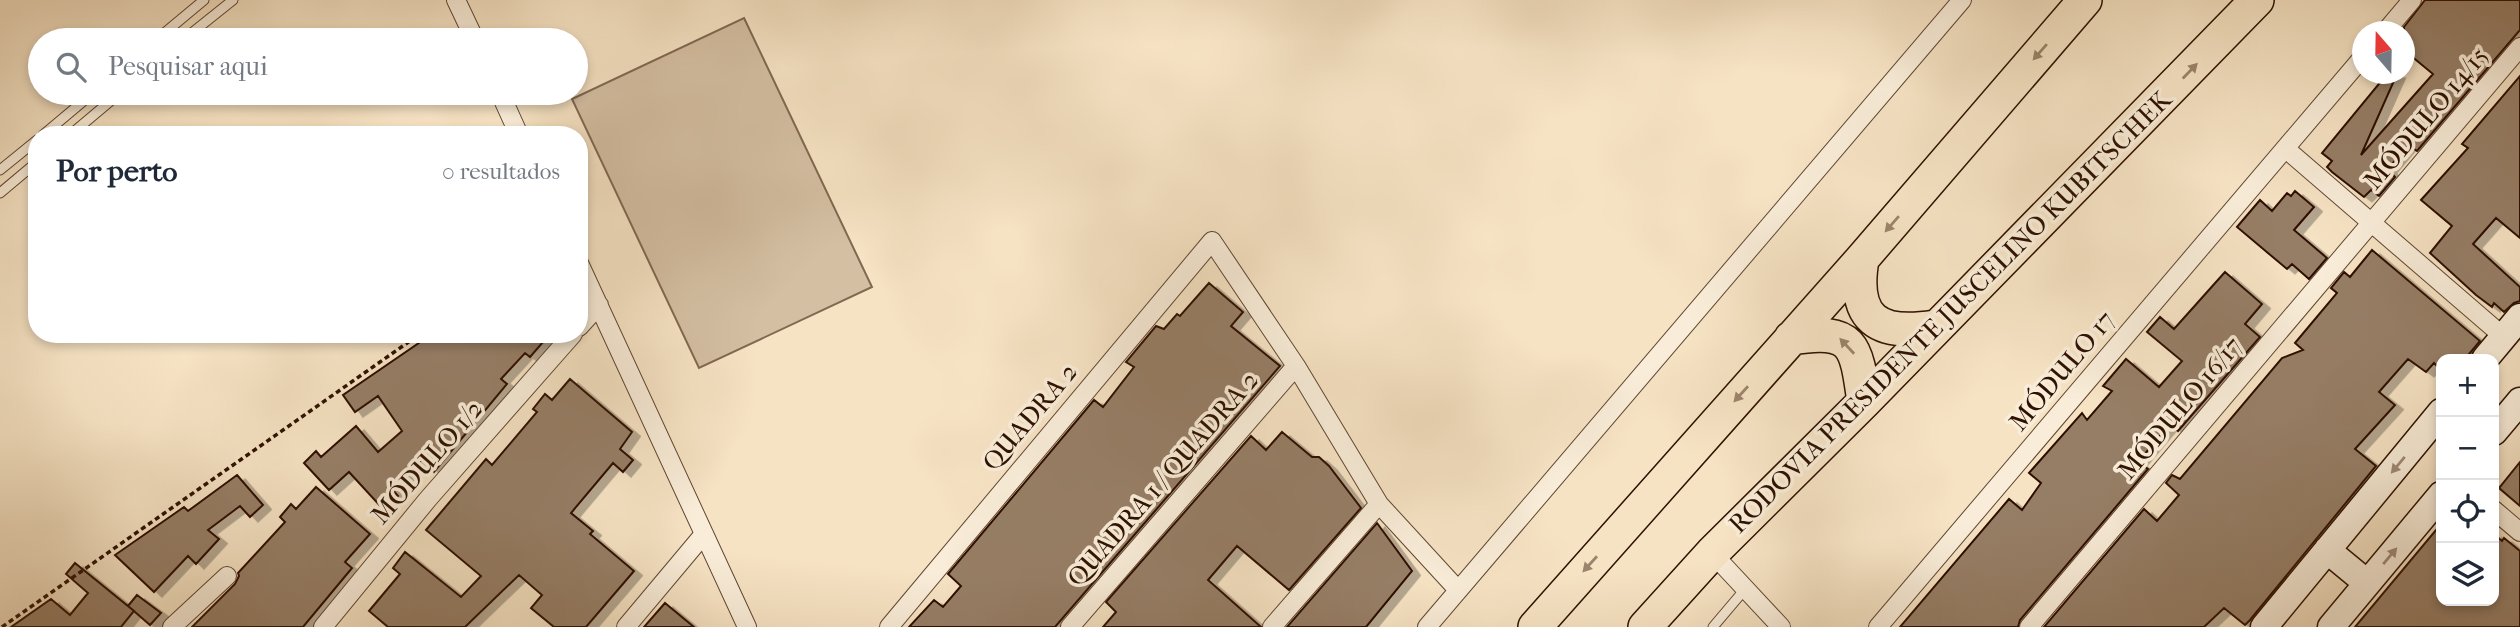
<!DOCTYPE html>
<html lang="pt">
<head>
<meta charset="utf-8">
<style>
	body { margin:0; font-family:"IM FELL French Canon",serif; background:#f6f6f7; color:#1f2937 }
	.controls { position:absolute; right:21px; bottom:21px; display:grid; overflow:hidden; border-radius:14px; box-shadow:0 4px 10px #0003 }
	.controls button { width:63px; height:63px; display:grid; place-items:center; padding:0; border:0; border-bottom:2px solid #e0e1e3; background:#fff; color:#1f2937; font:35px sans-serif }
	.compass { position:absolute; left:2352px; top:21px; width:63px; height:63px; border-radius:50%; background:#fff; box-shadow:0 4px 10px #0003; rotate:340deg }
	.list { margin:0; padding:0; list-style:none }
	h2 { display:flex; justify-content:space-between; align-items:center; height:91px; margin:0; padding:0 28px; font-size:30px }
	h2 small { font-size:23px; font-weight:400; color:#747a83 }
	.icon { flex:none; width:38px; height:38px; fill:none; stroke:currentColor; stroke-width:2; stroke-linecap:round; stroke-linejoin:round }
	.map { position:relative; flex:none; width:2520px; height:627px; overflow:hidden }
	.search { position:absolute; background:#fff; box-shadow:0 4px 10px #0003; left:28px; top:28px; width:560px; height:77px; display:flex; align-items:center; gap:18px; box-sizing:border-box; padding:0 24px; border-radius:38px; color:#747a83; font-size:26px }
	.panel { position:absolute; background:#fff; box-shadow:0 4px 10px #0003; left:28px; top:126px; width:560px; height:217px; border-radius:28px }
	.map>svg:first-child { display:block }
</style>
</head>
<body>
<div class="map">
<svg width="2520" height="627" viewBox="0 0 2520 627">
	<defs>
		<filter id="shadow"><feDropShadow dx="8" dy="4.5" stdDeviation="0" flood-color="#0004"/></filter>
	</defs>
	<rect width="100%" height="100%" fill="#f6e3c4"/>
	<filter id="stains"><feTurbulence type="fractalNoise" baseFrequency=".00286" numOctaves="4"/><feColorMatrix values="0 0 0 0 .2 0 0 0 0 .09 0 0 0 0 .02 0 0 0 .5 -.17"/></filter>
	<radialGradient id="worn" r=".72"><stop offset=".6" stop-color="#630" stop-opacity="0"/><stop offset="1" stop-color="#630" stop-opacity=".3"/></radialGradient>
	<path fill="#d4bfa3" stroke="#816852" stroke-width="2" d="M744,18L872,287L699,368L572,99Z"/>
	<path fill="#967e66" stroke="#2e1100" stroke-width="2" filter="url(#shadow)" d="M2425,0H2520V30L2417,151L2408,145L2388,169L2395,177L2379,196L2371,190L2364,197L2332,172L2327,167L2332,161L2322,153L2387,74H2397L2361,155L2433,74L2404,50V27Z
		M2520,76V238L2496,218L2473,244L2520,287V301L2514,303L2504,312L2494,303L2492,307L2476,295L2430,253L2452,226L2421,200L2468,148L2462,144Z
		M2295,191L2314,207L2294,230L2327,258L2309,279L2292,264L2287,269L2237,227L2260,200L2272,211L2287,193L2291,196Z
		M2372,250L2480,341L2465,359H2441V370L2434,363L2426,372L2408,359L2379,392L2395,405L2355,449L2376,466L2250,620L2245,625L2224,608L2204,627H2044L2144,509L2157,521L2179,495L2166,483L2172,475L2180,479L2282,358L2303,350L2295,343L2337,293L2331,288L2344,272L2350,277Z
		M2225,272L2262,304L2245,324L2260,337L2178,431L2170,424L2138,462L2148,469L2020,620L2018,627H1900L2009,499L2022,510L2041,483L2029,473L2082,413L2087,420L2112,391L2103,386L2126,359L2159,387L2182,361L2147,332L2160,317L2174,329Z
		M1209,283L1243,312L1231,326L1280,366L1055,627H909L934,600L943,607L961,586L948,574L1094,400L1103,407L1134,367L1126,362L1156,326L1164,329L1177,314L1180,316Z
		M432,334H550L530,357L525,353L501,379L507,384L434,472L423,459L392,489L398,496L383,509L349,472L329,490L304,463L316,451L321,457L356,426L378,452L402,431L378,396L355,412L343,395Z
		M570,379L632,432L620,449L633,460L623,472L613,463L571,513L593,531L590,534L634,571L586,627H554L531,608L542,595L519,575L465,627H388L369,611L400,574L393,568L405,552L461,597L481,576L426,530L486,459L492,465L537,412L533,409L545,394L552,400Z
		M1282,432L1312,457H1319L1329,466L1361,508L1289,590L1237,546L1208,580L1261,627H1103L1116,612L1106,602L1251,436L1266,450Z
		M2520,462V506L2499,488Z
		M237,475L263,505L250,517L240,506L208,530L219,539L196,564L188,556L154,592L115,555L184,507L188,511Z
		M316,487L370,534L345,562L352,568L303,627H192L235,584L239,576L238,573L285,522L280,517L291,504L296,509Z
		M1377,523L1412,571L1366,627H1287Z
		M2441,524V601H2494V534L2502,541L2504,538L2520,551V627H2355Z
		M75,563L134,611L121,627H11L51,599L70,615L88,593L66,574Z
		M137,595L161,613L150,625L128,606Z
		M665,603L694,627H644Z"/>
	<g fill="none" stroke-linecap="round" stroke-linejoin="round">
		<defs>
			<path id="lane" d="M156,40L204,0
				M183,40L233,0
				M43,135L93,93
				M70,135L120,93
				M0,170L37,140
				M0,193L37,162
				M1713,627L1746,588"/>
			<path id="street" d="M456,0L475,40
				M2385,32L2412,0
				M500,93L519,135
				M2286,149L2504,337
				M579,263L747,627
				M579,327L599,305
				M2494,510L2520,532
				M1712,553L1781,627
				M172,627L227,576
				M323,627L428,499L573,334
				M626,627L704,534
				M889,627L1212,241L1296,366L1379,504L1458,590
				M1070,627L1296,366
				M1272,627L1379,504
				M1427,627L1962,0
				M1878,627L2362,58
				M2029,627L2520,47"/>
			<path id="secondary" d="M2485,359L2520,317
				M2494,432L2520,401
				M2327,550L2367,583
				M2264,627L2441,412
				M2331,627L2441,495"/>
			<path id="highway" d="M1862,259C1852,320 1878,336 1935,327
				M1791,338C1854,328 1856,344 1864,402
				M1535,627L1862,259L2085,0
				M1645,627L1712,553L1864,402L2257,0"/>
		</defs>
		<use href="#lane" stroke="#604631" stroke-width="11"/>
		<use href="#street" stroke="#604631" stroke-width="20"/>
		<use href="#secondary" stroke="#2e1100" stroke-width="29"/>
		<use href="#highway" stroke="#2e1100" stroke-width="36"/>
		<path stroke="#2e1100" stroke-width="3.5" stroke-dasharray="5 3.5" stroke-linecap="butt" d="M2,627L420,334"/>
		<use href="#lane" stroke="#f9edd9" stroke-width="9"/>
		<use href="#street" stroke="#f9edd9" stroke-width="18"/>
		<use href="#secondary" stroke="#f9edd9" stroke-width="26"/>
		<use href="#highway" stroke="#f6e3c4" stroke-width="33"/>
	</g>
	<defs><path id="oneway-solid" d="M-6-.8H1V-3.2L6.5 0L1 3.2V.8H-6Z" transform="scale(1.75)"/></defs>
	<g fill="#9c846c">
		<use href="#oneway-solid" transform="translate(2040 52) rotate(131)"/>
		<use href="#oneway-solid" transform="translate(2190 71) rotate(-46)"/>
		<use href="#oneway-solid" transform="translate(1892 224) rotate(131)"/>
		<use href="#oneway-solid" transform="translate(1847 346) rotate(-133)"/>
		<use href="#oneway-solid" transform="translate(1741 394) rotate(132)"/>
		<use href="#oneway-solid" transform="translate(1590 564) rotate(132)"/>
	</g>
	<g fill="#9e8a77">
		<use href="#oneway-solid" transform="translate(2398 465) rotate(130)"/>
		<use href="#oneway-solid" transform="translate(2390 556) rotate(-50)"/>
	</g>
	<g text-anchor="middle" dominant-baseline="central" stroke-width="7" stroke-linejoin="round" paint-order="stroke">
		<g font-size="26" fill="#2e1100" stroke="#f9edd9">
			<text transform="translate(2426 118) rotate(-50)">MÓDULO 14/15</text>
			<text transform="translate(1950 312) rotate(-45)">RODOVIA PRESIDENTE JUSCELINO KUBITSCHEK</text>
			<text transform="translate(2062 371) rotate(-50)">MÓDULO 17</text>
			<text transform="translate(2180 408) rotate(-50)">MÓDULO 16/17</text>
			<text transform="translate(1030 417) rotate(-50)">QUADRA 2</text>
			<text transform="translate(427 462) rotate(-49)">MÓDULO 1/2</text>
			<text transform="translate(1163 479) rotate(-49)">QUADRA 1 / QUADRA 2</text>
		</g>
	</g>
	<rect width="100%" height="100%" filter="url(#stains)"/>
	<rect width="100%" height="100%" fill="url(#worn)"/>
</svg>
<div class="controls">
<button>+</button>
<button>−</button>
<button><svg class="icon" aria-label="locate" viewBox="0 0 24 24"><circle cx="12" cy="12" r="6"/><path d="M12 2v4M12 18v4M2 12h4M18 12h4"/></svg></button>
<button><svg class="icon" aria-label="layers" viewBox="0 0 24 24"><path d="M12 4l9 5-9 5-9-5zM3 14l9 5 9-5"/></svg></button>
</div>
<svg class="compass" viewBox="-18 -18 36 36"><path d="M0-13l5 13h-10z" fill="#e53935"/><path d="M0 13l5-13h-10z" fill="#747a83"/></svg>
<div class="search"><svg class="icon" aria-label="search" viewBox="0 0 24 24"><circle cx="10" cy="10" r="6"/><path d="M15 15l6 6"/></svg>Pesquisar aqui</div>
<section class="panel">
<h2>Por perto<small>0 resultados</small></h2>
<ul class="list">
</ul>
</section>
</div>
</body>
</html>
